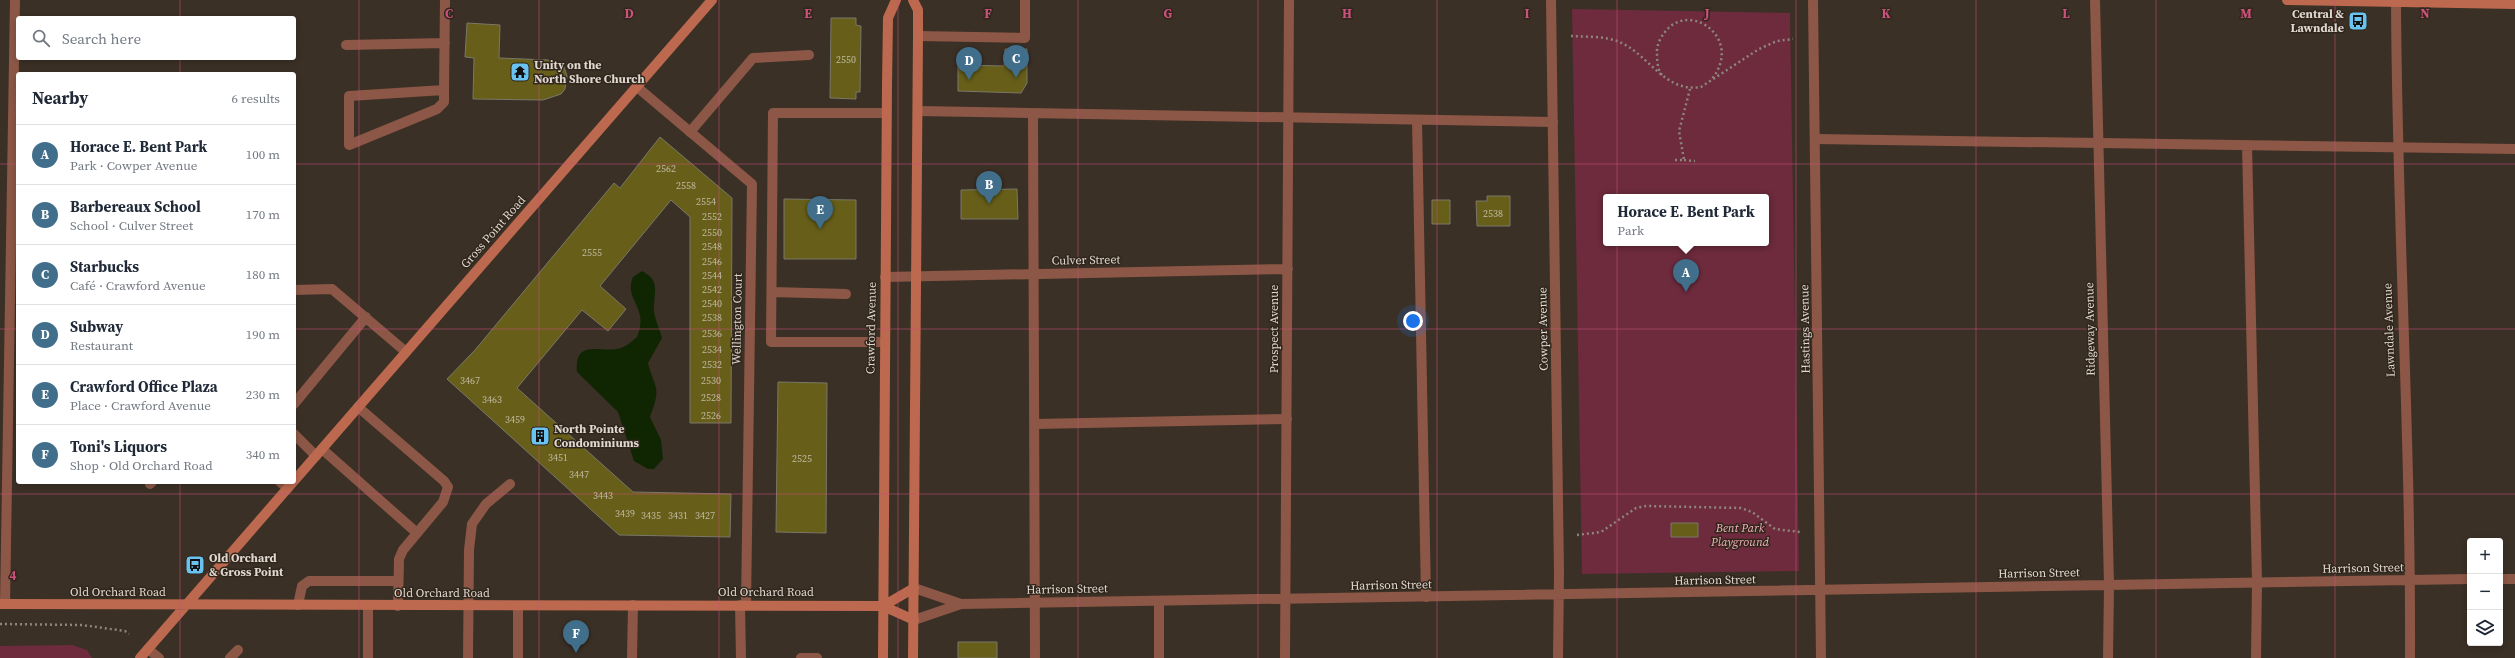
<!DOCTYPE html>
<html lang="en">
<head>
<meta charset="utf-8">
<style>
	body { margin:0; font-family:"Source Serif 4",serif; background:#f2f2f3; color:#1f2937 }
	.controls { position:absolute; right:12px; bottom:12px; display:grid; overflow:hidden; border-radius:4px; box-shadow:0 2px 6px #0003 }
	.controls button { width:36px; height:36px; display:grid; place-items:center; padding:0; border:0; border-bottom:1px solid #e0e1e3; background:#fff; color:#1f2937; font:20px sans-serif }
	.you { position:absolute; left:1413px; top:321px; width:14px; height:14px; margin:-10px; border:3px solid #fff; border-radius:50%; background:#1a73e8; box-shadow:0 0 0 6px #1a73e833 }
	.badge { display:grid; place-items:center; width:26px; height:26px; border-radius:50%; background:#406e8b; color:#fff; font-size:13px; font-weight:700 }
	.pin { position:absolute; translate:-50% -33px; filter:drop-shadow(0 1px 2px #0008) }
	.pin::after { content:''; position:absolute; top:21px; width:14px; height:12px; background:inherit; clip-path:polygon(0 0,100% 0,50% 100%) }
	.popup { position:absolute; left:1603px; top:194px; width:166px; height:52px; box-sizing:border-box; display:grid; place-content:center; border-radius:4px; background:#fff; filter:drop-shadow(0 1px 3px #0005); font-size:13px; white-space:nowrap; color:#747a83 }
	.popup b { font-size:15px; color:#1f2937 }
	.popup::after { content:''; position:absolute; left:50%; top:100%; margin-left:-8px; border:8px solid transparent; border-top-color:#fff }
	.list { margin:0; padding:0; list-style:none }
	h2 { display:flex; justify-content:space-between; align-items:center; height:52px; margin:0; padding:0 16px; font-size:17px }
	h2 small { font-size:13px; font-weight:400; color:#747a83 }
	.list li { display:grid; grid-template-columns:26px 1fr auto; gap:12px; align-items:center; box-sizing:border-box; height:60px; padding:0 16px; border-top:1px solid #e0e1e3 }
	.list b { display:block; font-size:15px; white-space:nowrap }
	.list p { margin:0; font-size:13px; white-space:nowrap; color:#747a83 }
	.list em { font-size:13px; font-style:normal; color:#747a83 }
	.icon { flex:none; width:22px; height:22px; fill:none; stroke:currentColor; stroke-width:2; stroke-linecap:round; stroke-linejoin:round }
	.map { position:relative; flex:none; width:2515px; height:658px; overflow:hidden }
	.search { position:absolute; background:#fff; box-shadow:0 2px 6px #0003; left:16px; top:16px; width:280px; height:44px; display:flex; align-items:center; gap:10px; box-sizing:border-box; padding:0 14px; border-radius:4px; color:#747a83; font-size:15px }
	.panel { position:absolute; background:#fff; box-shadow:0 2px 6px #0003; left:16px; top:72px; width:280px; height:412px; border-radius:4px }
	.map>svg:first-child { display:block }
</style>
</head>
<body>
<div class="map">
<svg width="2515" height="658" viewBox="0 0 2515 658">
	<rect width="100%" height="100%" fill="#3b3025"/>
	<path fill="#6d2b3d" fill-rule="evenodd" d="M1572,9L1790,13L1799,571L1582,574ZM1606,197H1766V243H1606Z
		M72,645L87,650L92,658H0V646Z"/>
	<path fill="#102602" d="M642,271C662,281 653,294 654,312C655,319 660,330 662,338L648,363C655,390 662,386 650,417L661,440L663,459L654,469H648L634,461L618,412L577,372C574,337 602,354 621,348C627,346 632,341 637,337C650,307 623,300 633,277Z"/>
	<path fill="#665e19" stroke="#7a7868" d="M831,18H856V25L861,26L860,92H856V99L830,98Z
		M467,23L500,25L499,58L548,60L564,67L567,76L565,89L561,94L543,100L473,99L474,58L465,57Z
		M1005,49H1027V83L1021,93L958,91V65L1004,66Z
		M660,137L732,198L731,423H690V217L671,200L600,286L626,309L608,331L582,310L517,388L633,492L731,494L730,537L619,535L447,379L475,350L614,183L620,188Z
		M1017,189L1018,219H961V190Z
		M1487,196H1510V226H1477L1476,201H1487Z
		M784,199L856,200V259H784Z
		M1432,200H1450V224H1432Z
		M778,382L827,383L826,533L776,532Z
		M1671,523H1698V537H1671Z
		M958,642H997V658H958Z"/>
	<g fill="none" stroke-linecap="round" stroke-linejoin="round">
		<path stroke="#8e857c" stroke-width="2.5" stroke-dasharray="2 3" stroke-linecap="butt" d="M1571,36C1586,37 1603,36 1617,41C1649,53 1663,93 1701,87L1759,49L1777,41L1793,39
			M1662,75C1657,69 1657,59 1657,51C1657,44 1661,37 1665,32C1689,0 1744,38 1712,79
			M1675,160H1684L1679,131L1690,89
			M1684,160L1695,161
			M1577,535L1601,532L1636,508L1646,506L1741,508L1752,512L1775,529L1800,532
			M0,624L82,625L125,631L129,634"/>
		<path stroke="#8c5746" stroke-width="10" d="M918,36L1025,38V0
			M346,45L445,43
			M444,90L349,96V145L437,109L444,102V90L445,0
			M918,111L1553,122
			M1033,114L1035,658
			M1417,120L1426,597
			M690,132L753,58L809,55
			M1815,139L2515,149
			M2247,145L2257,582L2256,658
			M294,290L332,289L406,352
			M772,292L846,294
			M884,342H771L773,113H886
			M294,404L366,317
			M358,407L444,481L448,487L443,502L403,550L399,559L398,606
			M1035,424L1287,419
			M294,434L316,456
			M322,449L417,533
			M280,482L288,488
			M150,484L152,482
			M298,605L302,586L309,581H398
			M740,605L741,658
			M518,606V658
			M148,649L159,658
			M230,658L238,650
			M468,658L469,550L472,524L486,504L510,484
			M801,658H817
			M1159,658V601"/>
		<path stroke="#8c5746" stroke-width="10" d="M1551,0L1559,573L1558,658
			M1813,0L1821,658
			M2095,0L2109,585L2108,658
			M2396,2C2397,221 2411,439 2410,658
			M637,87L752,184L746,605
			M885,277L1288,269
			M2500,579H2515
			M914,588L961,604
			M5,604L15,0
			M914,620L961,604L2470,579
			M368,658V606
			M632,658L633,605
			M1285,658L1289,0"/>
		<path stroke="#bd694f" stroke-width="10" d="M2287,0L2515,4
			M294,481L712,0
			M0,604L883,606L914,620
			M883,606L914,588
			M140,658L293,482
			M883,658L887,84L888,18L896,0
			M913,658L918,36V10L913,0"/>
	</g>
	<path fill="none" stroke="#cb527e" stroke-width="1" stroke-opacity="0.55" d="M180,0V18M359,0V658M539,0V658M719,0V658M898,0V658M1078,0V658M1258,0V658M1437,0V658M1617,0V658M1796,0V658M1976,0V658M2156,0V658M2335,0V658M180,58V74M0,164H18M294,164H2515M0,329H18M294,329H2515M180,482V658M0,494H2515"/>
	<defs>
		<symbol id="bus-square" viewBox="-11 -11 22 22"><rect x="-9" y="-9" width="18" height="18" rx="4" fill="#69c3f1" stroke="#30261b"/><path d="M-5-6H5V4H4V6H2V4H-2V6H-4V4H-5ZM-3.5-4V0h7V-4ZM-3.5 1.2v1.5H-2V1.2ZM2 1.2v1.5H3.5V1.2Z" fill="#111"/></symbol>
		<symbol id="temple-square" viewBox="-11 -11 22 22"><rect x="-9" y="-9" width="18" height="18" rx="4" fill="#69c3f1" stroke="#30261b"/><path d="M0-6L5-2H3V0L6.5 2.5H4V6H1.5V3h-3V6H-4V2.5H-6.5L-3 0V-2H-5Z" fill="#111"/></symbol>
		<symbol id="building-square" viewBox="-11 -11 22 22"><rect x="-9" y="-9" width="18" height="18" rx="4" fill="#69c3f1" stroke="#30261b"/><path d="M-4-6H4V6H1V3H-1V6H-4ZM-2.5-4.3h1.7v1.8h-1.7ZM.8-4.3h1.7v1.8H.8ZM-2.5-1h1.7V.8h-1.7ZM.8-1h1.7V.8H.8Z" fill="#111"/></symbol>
	</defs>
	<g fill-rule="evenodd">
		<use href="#bus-square" x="2347" y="10" width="22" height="22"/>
		<use href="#temple-square" x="509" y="61" width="22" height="22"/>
		<use href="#building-square" x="529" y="425" width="22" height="22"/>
		<use href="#bus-square" x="184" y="554" width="22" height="22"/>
	</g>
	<g text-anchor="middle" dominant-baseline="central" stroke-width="3" stroke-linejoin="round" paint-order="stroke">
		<g font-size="10" fill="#c1baa3">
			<text x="846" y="59">2550</text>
			<text x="666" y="168">2562</text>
			<text x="686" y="185">2558</text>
			<text x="706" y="201">2554</text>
			<text x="1493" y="213">2538</text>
			<text x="712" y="216">2552</text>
			<text x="712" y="232">2550</text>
			<text x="712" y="246">2548</text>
			<text x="592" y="252">2555</text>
			<text x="712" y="261">2546</text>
			<text x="712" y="275">2544</text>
			<text x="712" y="289">2542</text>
			<text x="712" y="303">2540</text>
			<text x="712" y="317">2538</text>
			<text x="712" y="333">2536</text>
			<text x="712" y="349">2534</text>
			<text x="712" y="364">2532</text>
			<text x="470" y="380">3467</text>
			<text x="711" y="380">2530</text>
			<text x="711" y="397">2528</text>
			<text x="492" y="399">3463</text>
			<text x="711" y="415">2526</text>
			<text x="515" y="419">3459</text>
			<text x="558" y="457">3451</text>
			<text x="802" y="458">2525</text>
			<text x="579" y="474">3447</text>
			<text x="603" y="495">3443</text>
			<text x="625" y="513">3439</text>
			<text x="651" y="515">3435</text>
			<text x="678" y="515">3431</text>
			<text x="705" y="515">3427</text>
		</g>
		<g font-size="12" font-weight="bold" fill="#dfd8d1" stroke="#30261b" text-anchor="start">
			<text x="2344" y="14" text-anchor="end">Central &amp;<tspan x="2344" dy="14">Lawndale</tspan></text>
			<text x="534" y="65">Unity on the<tspan x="534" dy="14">North Shore Church</tspan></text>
			<text x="554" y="429">North Pointe<tspan x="554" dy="14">Condominiums</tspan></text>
			<text x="209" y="558">Old Orchard<tspan x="209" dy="14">&amp; Gross Point</tspan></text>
		</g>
		<g font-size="12" fill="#dfd8d1" stroke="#30261b">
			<text transform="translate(493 232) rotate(-49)">Gross Point Road</text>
			<text transform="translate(1086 260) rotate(-1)">Culver Street</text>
			<text transform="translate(737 319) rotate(-89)">Wellington Court</text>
			<text transform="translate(871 328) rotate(-89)">Crawford Avenue</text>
			<text transform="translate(1274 329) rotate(-90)">Prospect Avenue</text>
			<text transform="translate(1543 329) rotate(-91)">Cowper Avenue</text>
			<text transform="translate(1805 329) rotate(-91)">Hastings Avenue</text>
			<text transform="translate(2090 329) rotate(-91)">Ridgeway Avenue</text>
			<text transform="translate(2389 330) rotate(-92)">Lawndale Avenue</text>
			<text transform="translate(2363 568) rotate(-1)">Harrison Street</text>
			<text transform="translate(2039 573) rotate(-1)">Harrison Street</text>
			<text transform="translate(1715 580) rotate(-1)">Harrison Street</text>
			<text transform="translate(1391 585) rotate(-1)">Harrison Street</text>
			<text transform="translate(1067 589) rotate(-1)">Harrison Street</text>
			<text x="118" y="592">Old Orchard Road</text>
			<text x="766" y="592">Old Orchard Road</text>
			<text x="442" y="593">Old Orchard Road</text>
		</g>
		<g font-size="12" font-style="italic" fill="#f5b0be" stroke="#30261b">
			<text x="1740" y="528">Bent Park<tspan x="1740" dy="14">Playground</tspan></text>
		</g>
	</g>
	<g font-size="13" text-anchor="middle" font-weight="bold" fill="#cb527e" stroke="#30261b" stroke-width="3" stroke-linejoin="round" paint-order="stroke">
		<text x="449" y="18">C</text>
		<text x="629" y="18">D</text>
		<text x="808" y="18">E</text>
		<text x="988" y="18">F</text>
		<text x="1168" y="18">G</text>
		<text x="1347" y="18">H</text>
		<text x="1527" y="18">I</text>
		<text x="1707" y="18">J</text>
		<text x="1886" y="18">K</text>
		<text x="2066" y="18">L</text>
		<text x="2246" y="18">M</text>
		<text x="2425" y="18">N</text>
		<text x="13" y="580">4</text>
	</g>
</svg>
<div class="controls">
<button>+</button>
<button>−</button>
<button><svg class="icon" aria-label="layers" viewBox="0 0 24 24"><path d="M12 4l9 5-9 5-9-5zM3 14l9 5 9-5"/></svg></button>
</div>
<div class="you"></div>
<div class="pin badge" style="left:1686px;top:292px">A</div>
<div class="popup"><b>Horace E. Bent Park</b>Park</div>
<div class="pin badge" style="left:989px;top:204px">B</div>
<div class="pin badge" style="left:1016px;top:78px">C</div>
<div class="pin badge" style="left:969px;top:80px">D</div>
<div class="pin badge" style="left:820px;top:229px">E</div>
<div class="pin badge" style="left:576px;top:653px">F</div>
<div class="search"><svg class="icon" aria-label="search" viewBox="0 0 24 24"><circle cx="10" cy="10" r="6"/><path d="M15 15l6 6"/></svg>Search here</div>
<section class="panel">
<h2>Nearby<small>6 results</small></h2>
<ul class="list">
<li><span class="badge">A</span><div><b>Horace E. Bent Park</b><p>Park · Cowper Avenue</p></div><em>100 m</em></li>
<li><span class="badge">B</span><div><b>Barbereaux School</b><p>School · Culver Street</p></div><em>170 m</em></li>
<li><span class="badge">C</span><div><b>Starbucks</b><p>Café · Crawford Avenue</p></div><em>180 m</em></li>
<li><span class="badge">D</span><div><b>Subway</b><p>Restaurant</p></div><em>190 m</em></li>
<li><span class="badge">E</span><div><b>Crawford Office Plaza</b><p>Place · Crawford Avenue</p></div><em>230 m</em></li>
<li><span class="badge">F</span><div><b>Toni's Liquors</b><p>Shop · Old Orchard Road</p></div><em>340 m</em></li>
</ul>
</section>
</div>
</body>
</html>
